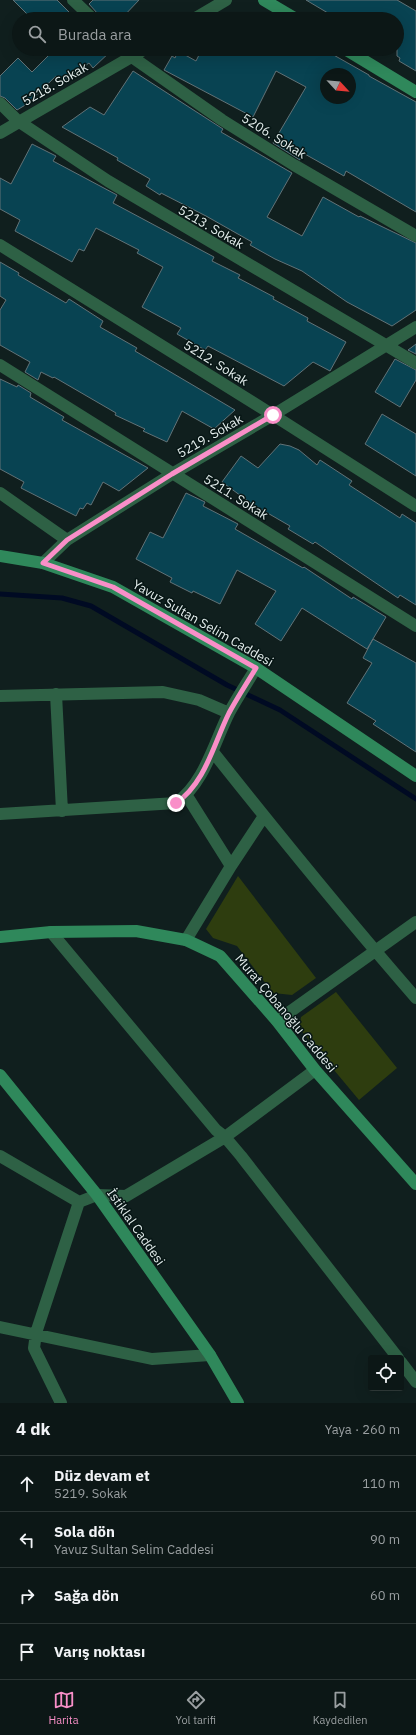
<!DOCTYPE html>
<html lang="tr">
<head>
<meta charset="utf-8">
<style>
	body { margin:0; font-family:"IBM Plex Sans",sans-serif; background:#15201f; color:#f1f3f6 }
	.controls { position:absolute; right:12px; bottom:12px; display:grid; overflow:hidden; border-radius:4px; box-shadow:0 4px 16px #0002 }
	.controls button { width:36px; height:36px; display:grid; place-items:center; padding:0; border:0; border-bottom:1px solid #2c3635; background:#0c1716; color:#f1f3f6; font:20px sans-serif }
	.compass { position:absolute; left:320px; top:68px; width:36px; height:36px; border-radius:50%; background:#0c1716; box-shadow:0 4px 16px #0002; rotate:116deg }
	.stop { position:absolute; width:12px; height:12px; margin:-9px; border:3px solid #f98fc8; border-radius:50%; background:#fff }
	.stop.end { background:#f98fc8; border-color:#fff; box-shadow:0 1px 4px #0008 }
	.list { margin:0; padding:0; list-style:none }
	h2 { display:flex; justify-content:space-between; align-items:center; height:52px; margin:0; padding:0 16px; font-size:17px }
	h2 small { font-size:13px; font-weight:400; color:#9a9fa1 }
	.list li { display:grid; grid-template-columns:26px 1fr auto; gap:12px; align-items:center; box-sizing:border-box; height:56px; padding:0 16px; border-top:1px solid #2c3635 }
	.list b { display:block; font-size:15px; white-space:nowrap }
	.list p { margin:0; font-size:13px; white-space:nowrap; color:#9a9fa1 }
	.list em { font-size:13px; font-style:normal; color:#9a9fa1 }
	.icon { flex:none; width:22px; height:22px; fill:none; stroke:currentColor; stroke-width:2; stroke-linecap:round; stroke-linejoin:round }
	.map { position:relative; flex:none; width:416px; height:1403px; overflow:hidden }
	.search { position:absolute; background:#0c1716; box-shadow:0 4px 16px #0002; left:12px; right:12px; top:12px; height:44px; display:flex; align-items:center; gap:10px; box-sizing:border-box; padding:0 14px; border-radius:22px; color:#9a9fa1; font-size:15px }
	.sheet { height:276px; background:#0c1716 }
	nav { display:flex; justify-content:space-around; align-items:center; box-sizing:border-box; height:56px; border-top:1px solid #2c3635; background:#0c1716; font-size:11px; color:#9a9fa1 }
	nav a { display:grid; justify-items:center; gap:2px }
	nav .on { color:#f98fc8 }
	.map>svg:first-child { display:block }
</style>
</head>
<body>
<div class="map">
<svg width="416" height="1403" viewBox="0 0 416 1403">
	<rect width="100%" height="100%" fill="#101f1e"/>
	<path fill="#2e3d0f" d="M238,876L316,978L292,995L273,993L237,946L213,938L206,929Z
		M336,992L397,1068L359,1100L299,1028L301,1017Z"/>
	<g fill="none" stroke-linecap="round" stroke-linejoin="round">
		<path stroke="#000a23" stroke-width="5" d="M0,594L62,598L91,606L227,685L280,710L416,799"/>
	</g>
	<path fill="#084352" stroke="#617277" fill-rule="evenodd" d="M13,0H57L75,18L78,15L82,19H32Z
		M93,0H139L121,19H100L98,14L89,4Z
		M306,0H397L416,11V71L399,61L400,58L397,56V19H338Z
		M55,49H113L93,68L89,63L62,82L56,76L27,104L17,110L5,98L0,96V76L18,58L32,72Z
		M202,49H323L369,75V76L416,102V212L346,171L344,176L303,153L300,160L273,143L306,87L276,71L253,117L164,70L172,56L175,58L178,51L196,61ZM326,74H350V98H326Z
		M133,71L223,129L221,132L292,173L267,217L302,236L323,197L359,217L360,216L416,243V310L392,326L347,302L302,271L275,259L250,245L252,242L206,216L161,193L160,195L146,186L150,179L117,160L118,158L62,127L90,107L104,115Z
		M32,144L56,156L53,161L117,195L113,203L214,257L212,261L240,275L238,278L274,297L273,299L308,318L307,321L346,342L330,371L313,362L284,386L208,346L205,350L177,334L181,328L142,307L163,267L137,253L139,250L96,228L84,251L79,249L72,262L15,231L20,220L0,209V178L11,184Z
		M0,262L19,273L18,275L66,303L69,299L103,321L100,327L137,348L135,351L235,410L214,429L182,411L167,442L143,431L145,429L115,415L116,413L54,377L53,378L41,372L38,380L25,372L30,362L0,345V310L6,300L0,296Z
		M416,344V354L408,350Z
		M395,359L416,370V380L400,407L375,392Z
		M0,379L17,387L18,385L31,393L30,397L64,417L62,420L148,468L119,491L103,482L91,505L87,503L83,509L80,508L76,516L21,488L24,482L0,469Z
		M382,414L416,434V476L365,444Z
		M280,444L290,446L299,450L317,465L320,460L352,481L349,485L400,518L402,514L416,523V605L400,595L398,598L315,542L313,544L288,529L290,526L252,504L222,482L241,456L258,468Z
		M186,493L205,502L203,506L238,524L235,529L303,568L304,567L352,599L353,597L386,617L367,649L302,608L281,641L255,624L276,591L237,570L220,604L193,591L192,593L170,582L172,578L136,559L150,532L163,538Z
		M373,639L416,663V752L373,724L376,721L347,703L372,663L363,658Z"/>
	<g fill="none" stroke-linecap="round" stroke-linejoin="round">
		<path stroke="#2e6145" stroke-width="12" d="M73,0L93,19
			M194,19L226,0
			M124,49L132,57L222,120L294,165L416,236
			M0,103L18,121L108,181L416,363
			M0,133L145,49
			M0,245L273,415L416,506
			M0,365L416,626
			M0,493L67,540
			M43,563L67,540L172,474L273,415L416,327
			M56,694L62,811
			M0,696L163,692L199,700L229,713
			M213,752C279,835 346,918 416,998
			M187,796L231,866
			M0,814L176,803C204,784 214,743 229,713C237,698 247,683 256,668
			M51,932L216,1130L225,1137L241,1156L398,1358
			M186,940L231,866L264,816
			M277,1021L416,922
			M0,1156L79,1202
			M0,1327L152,1359L210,1355
			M401,1362L416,1382
			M61,1403L34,1348L36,1333L79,1202L97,1195L126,1196L225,1137L315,1070"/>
		<path stroke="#2f885b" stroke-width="12" d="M264,0L296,19
			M345,49L416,92
			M0,556L43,563L113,587L256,668L416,776
			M0,937L51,932L136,931L186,940L220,956L277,1021L315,1070L416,1184
			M0,1075L97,1195L210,1355L238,1403"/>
	</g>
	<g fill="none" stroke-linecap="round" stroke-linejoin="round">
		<path stroke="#f98fc8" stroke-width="5" d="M176,803C205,784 214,743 229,713C237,698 247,683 256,668L113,587L43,563L67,540L172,474L273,415"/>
	</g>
	<g text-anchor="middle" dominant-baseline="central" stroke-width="3" stroke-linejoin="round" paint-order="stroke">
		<g font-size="13" fill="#e3edec" stroke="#071615">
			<text transform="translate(55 84) rotate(-30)">5218. Sokak</text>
			<text transform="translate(274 136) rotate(32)">5206. Sokak</text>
			<text transform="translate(211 227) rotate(30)">5213. Sokak</text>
			<text transform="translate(216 363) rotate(32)">5212. Sokak</text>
			<text transform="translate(210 436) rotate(-30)">5219. Sokak</text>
			<text transform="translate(236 497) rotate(32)">5211. Sokak</text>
			<text transform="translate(203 623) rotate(30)">Yavuz Sultan Selim Caddesi</text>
			<text transform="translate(286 1013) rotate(50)">Murat Çobanoğlu Caddesi</text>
			<text transform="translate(136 1227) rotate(55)">İstiklal Caddesi</text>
		</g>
	</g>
</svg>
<div class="controls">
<button><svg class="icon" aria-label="locate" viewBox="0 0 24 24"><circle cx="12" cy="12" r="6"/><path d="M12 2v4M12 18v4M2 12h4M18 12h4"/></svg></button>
</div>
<svg class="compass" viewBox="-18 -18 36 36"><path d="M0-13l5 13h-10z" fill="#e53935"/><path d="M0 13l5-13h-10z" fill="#9a9fa1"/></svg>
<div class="stop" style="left:273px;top:415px"></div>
<div class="stop end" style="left:176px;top:803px"></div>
<div class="search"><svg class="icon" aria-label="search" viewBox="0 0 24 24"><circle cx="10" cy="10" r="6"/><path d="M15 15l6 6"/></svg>Burada ara</div>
</div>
<section class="sheet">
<h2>4 dk<small>Yaya · 260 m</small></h2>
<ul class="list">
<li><svg class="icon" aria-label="ahead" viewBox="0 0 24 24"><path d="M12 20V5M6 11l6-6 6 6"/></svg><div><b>Düz devam et</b><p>5219. Sokak</p></div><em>110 m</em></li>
<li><svg class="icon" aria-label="left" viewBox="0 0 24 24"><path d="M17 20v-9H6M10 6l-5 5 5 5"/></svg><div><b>Sola dön</b><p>Yavuz Sultan Selim Caddesi</p></div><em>90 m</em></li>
<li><svg class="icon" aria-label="right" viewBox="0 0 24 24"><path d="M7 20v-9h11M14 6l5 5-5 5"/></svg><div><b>Sağa dön</b></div><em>60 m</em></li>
<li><svg class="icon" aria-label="arrive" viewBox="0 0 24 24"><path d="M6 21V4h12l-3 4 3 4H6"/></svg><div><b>Varış noktası</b></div></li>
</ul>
</section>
<nav>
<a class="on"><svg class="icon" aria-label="map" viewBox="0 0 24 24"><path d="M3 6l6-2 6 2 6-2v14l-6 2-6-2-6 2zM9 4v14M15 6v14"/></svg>Harita</a>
<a><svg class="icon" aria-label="directions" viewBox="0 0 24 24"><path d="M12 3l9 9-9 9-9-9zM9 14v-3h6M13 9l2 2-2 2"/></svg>Yol tarifi</a>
<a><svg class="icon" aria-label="saved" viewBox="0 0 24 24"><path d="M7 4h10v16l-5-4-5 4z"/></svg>Kaydedilen</a>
</nav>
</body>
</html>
